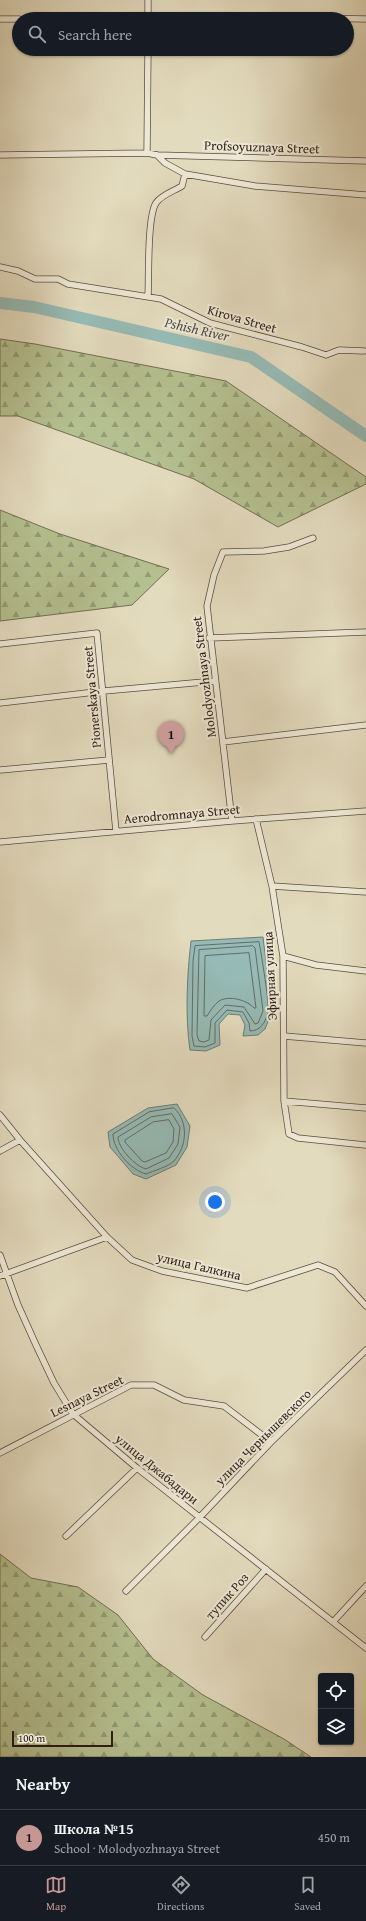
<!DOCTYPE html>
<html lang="en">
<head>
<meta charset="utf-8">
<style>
	body { margin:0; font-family:"Gentium Book Plus",serif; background:#242831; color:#f1f3f6 }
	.controls { position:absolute; right:12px; bottom:12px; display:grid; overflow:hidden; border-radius:4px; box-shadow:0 1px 3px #0004 }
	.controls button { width:36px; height:36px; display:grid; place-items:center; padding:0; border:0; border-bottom:1px solid #363941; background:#171b24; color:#f1f3f6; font:20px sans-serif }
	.scale { position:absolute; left:12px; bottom:10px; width:101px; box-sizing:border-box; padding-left:4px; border:2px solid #2f1d16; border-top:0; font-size:11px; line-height:14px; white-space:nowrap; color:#2f1d16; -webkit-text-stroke:3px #ede8d5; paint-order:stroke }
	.you { position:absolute; left:215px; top:1202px; width:14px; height:14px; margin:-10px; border:3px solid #fff; border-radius:50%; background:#1a73e8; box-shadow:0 0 0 6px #1a73e833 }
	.badge { display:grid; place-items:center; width:26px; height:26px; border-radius:50%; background:#c59692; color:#111; font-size:13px; font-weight:700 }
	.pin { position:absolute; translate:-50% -33px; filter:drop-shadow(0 1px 2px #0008) }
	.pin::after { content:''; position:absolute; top:21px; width:14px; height:12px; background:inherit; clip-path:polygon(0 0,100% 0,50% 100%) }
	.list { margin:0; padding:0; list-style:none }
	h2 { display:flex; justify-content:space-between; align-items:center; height:52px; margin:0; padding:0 16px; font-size:17px }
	h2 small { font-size:13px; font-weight:400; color:#9ea1a6 }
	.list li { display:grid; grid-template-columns:26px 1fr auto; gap:12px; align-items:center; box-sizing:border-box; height:56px; padding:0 16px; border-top:1px solid #363941 }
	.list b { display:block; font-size:15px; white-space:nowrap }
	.list p { margin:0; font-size:13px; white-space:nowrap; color:#9ea1a6 }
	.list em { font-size:13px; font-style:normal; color:#9ea1a6 }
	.icon { flex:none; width:22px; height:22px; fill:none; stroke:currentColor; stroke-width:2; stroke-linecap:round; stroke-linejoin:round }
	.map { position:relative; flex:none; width:366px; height:1757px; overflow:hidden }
	.search { position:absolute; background:#171b24; box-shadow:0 1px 3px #0004; left:12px; right:12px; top:12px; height:44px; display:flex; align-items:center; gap:10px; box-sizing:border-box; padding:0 14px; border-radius:22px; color:#9ea1a6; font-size:15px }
	.sheet { height:108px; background:#171b24 }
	nav { display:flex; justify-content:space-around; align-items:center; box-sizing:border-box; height:56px; border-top:1px solid #363941; background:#171b24; font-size:11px; color:#9ea1a6 }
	nav a { display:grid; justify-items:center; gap:2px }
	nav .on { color:#c59692 }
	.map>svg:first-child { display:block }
</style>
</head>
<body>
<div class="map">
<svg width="366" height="1757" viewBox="0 0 366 1757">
	<defs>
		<pattern id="forest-firs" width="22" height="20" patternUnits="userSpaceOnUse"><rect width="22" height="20" fill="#b5c090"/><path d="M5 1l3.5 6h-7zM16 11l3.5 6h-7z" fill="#949b75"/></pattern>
	</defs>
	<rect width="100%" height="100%" fill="#e3dbbe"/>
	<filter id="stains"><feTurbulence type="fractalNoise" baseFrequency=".005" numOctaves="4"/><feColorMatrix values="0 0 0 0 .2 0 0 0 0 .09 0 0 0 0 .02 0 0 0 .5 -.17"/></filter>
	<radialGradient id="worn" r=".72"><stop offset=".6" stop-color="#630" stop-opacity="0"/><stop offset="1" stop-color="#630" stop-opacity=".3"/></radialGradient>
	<path fill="url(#forest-firs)" stroke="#726e53" d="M0,339L35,344L226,381L366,477V484L278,527L194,479L18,416H0Z
		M0,510L60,534L169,569L132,605L0,621Z
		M0,1554L31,1578L78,1587L118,1615L153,1659L203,1695L284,1739L311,1757H0Z"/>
	<path fill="#96bbb6" stroke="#6d7c76" d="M263,937L272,1012L265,1029L258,1035L243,1036L245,1025L240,1015L228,1014L219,1024L220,1045L206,1051L190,1050C185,1017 187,975 191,941Z
		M177,1104L190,1126L187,1147L176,1165L146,1179L133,1174L110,1147L108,1132L148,1108Z"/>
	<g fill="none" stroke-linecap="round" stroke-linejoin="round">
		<path stroke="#626c66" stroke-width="1" d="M259,942C261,952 270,1006 268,1013C265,1023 260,1031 250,1031L249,1023L243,1012L227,1010L215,1023V1043L205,1047L194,1046L192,1036L193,961L195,946Z
			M253,946L255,948L263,1011L258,1023L255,1024L244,1007L225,1005L211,1020L209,1040L204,1042L199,1041L197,1035L199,950Z
			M249,953L256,1008H254C247,1000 229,995 219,1001C214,1005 210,1011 207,1016H204L205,956Z
			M174,1108C189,1122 187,1146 174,1161C168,1167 153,1171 146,1174C131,1170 113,1150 113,1134L149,1112Z
			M172,1114L180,1127L178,1144L169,1158L146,1169C135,1166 118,1148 118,1137L151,1117Z
			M169,1120L174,1129L173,1142L166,1153L145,1162L142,1161L125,1142V1140L153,1122Z"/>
		<path stroke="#96bbb6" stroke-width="12" d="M0,303L34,307L251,357L366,436"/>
		<defs>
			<path id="minor" d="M0,19H19
				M97,19L258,17L366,19
				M148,19V0
				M147,153L148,49
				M0,155L147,153L157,155L366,161
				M157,155L165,163L185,174L255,186L366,195
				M0,267L18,271L35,279H58L68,284L161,299L210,323L302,347L326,355L339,350L364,351
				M148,297C149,278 147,217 156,203C161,195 174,191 182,186L185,174
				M209,638L366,632
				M0,644L97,633L116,831
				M0,703L104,691L215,681
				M223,742L366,725
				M0,770L109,760
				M256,819L272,886L283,956L284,1101L289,1134L298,1138L365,1145
				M232,821L207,606L214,575L223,552L264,551L289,547L313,538
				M0,842L232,821L366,811
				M272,886L366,892
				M283,956L316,965L366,971
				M284,1036L366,1043
				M284,1101L366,1108
				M0,1115L20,1140L107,1237L132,1260L162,1271L247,1288L318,1265L335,1272L366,1306
				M0,1151L20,1140
				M0,1255L18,1305L36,1345L54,1383L73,1414L137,1468L366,1648
				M0,1276L107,1237
				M0,1453L131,1385H154L184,1400L224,1406L271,1442
				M66,1536L137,1468
				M126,1591L200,1517L271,1442L366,1350
				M333,1622L366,1586
				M205,1637L266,1569"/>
		</defs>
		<use href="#minor" stroke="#5c4c40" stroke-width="7"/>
		<use href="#minor" stroke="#ede8d5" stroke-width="5.5"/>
	</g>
	<g text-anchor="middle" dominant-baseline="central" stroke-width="4" stroke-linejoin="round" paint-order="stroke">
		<g font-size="13" fill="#2f1d16" stroke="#ede8d5">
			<text transform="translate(262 147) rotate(2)">Profsoyuznaya Street</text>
			<text transform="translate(242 319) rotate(16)">Kirova Street</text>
			<text transform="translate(204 677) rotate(-97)">Molodyozhnaya Street</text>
			<text transform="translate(92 697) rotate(-95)">Pionerskaya Street</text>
			<text transform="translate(182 814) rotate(-5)">Aerodromnaya Street</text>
			<text transform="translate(270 976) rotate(-93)">Эфирная улица</text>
			<text transform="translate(199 1266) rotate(13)">улица Галкина</text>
			<text transform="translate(87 1396) rotate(-26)">Lesnaya Street</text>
			<text transform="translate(263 1437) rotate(-45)">улица Чернышевского</text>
			<text transform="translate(157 1469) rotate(39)">улица Джабадари</text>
			<text transform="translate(227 1596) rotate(-48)">тупик Роз</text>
		</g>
		<g font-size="14" font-style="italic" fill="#4e4c46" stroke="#ede8d5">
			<text transform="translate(197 329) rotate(13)">Pshish River</text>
		</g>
	</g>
	<rect width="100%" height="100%" filter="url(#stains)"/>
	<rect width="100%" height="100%" fill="url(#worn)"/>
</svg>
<div class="controls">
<button><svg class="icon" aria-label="locate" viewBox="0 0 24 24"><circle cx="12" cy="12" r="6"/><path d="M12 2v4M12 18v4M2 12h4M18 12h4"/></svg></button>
<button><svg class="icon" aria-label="layers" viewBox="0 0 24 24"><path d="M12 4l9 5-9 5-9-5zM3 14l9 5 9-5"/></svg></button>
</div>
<div class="scale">100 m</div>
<div class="you"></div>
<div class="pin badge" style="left:171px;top:754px">1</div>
<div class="search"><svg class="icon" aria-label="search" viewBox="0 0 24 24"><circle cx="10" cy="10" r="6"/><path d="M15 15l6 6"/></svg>Search here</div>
</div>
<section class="sheet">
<h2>Nearby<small></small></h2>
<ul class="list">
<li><span class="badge">1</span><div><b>Школа №15</b><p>School · Molodyozhnaya Street</p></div><em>450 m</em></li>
</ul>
</section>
<nav>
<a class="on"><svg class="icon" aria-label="map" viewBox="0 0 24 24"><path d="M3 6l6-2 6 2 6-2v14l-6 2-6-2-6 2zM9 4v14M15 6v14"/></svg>Map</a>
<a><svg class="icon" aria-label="directions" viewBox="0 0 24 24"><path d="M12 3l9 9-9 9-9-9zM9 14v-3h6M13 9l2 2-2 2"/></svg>Directions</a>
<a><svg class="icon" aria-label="saved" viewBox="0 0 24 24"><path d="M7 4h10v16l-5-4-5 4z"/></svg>Saved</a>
</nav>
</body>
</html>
